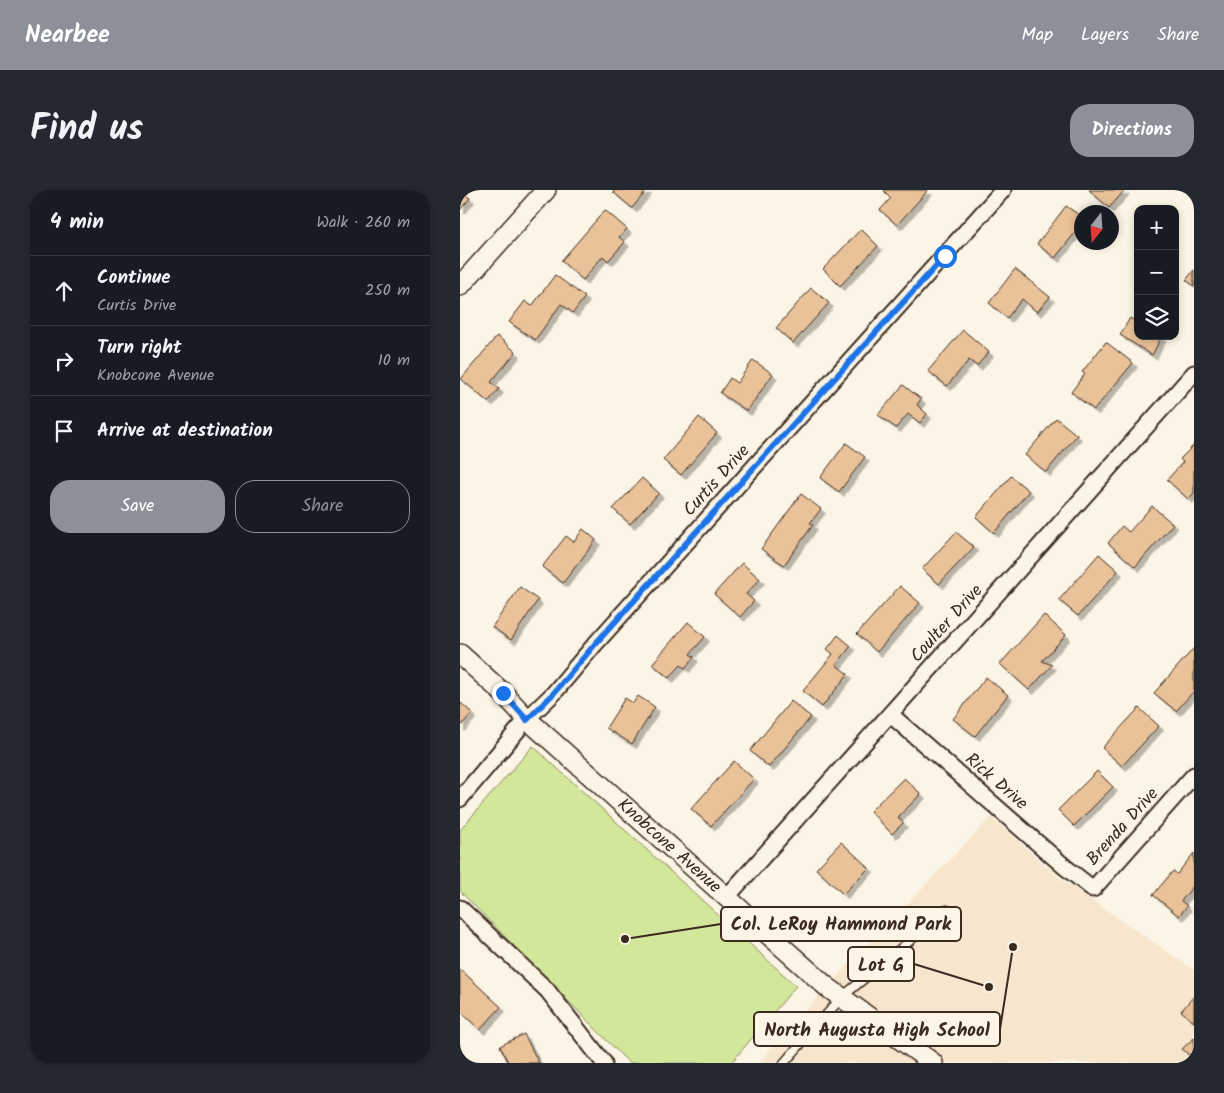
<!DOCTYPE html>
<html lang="en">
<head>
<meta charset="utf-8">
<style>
	body { margin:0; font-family:Kalam,sans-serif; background:#242831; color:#f1f3f6 }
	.controls { position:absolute; right:15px; top:15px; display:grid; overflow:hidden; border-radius:10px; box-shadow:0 2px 8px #0003 }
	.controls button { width:45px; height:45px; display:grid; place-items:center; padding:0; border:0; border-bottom:1px solid #363941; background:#171b24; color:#f1f3f6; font:25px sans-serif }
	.compass { position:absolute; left:614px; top:15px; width:45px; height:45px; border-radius:50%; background:#171b24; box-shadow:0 2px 8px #0003; rotate:197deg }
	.stop { position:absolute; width:15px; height:15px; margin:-11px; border:4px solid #1a73e8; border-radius:50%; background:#fff }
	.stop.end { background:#1a73e8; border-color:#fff; box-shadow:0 1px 5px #0008 }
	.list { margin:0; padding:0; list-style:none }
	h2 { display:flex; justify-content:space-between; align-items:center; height:65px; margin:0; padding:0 20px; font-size:21px }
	h2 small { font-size:16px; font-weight:400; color:#9ea1a6 }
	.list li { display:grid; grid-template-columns:32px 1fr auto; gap:15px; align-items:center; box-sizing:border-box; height:70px; padding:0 20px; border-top:1px solid #363941 }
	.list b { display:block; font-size:19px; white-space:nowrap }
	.list p { margin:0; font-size:16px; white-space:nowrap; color:#9ea1a6 }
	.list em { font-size:16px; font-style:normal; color:#9ea1a6 }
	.actions { display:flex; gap:10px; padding:15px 20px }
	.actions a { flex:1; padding:11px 0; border:1px solid #8c9099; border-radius:20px; text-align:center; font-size:18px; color:#8c9099 }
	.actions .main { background:#8c9099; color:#fff }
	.icon { flex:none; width:28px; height:28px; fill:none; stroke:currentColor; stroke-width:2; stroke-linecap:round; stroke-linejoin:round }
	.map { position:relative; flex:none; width:734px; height:873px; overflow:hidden; border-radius:20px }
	header { display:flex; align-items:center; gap:30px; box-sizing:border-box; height:70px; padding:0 25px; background:#8c9099; color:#fff }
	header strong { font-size:24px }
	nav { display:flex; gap:28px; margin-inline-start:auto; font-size:18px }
	.intro { display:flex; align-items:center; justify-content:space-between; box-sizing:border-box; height:120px; padding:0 30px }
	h1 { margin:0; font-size:35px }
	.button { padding:12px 22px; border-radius:20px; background:#8c9099; color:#fff; font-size:18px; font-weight:700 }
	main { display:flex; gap:30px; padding:0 30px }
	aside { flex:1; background:#171b24; border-radius:20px; box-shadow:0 2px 8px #0003 }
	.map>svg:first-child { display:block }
</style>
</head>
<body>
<header>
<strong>Nearbee</strong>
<nav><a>Map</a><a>Layers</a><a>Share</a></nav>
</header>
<div class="intro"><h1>Find us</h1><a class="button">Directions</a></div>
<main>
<aside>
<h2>4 min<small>Walk · 260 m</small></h2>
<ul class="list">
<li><svg class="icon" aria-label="ahead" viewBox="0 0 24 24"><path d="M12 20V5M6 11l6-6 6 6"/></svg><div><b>Continue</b><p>Curtis Drive</p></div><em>250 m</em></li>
<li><svg class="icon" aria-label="right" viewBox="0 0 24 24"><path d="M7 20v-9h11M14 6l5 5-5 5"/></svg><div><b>Turn right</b><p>Knobcone Avenue</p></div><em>10 m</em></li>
<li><svg class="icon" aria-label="arrive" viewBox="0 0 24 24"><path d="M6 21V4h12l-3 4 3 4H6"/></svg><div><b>Arrive at destination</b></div></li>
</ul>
<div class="actions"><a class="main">Save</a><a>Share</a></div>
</aside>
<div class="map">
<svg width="734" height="873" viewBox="0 0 734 873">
	<defs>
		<filter id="shadow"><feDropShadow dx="4.5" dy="4.5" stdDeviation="0" flood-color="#0004"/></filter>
	</defs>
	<rect width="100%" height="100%" fill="#fcf5e5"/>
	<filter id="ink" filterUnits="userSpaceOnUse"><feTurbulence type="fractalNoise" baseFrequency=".02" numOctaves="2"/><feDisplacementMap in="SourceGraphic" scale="10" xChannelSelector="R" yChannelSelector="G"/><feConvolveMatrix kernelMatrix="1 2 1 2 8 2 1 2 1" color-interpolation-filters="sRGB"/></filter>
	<g filter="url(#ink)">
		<path fill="#f7e6ce" d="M531,627L601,689L734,780V873H298L367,797Z"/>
		<path fill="#d3e79b" stroke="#87885c" d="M73,556L336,796L271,873H169L0,701V640Z"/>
		<path fill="#eac29a" stroke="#3b2a1e" filter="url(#shadow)" d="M0,0L10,8L0,20Z
			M155,0H187L172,18L153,2Z
			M425,0H468L437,35L420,20L431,8L424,1Z
			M629,0H665L649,18Z
			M606,16L622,27V34L595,68L577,54Z
			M145,20L167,39L159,47L165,52L148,71L143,66L123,90L101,71Z
			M401,39L418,56L380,96L363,79Z
			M555,79L590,107L577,122L562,109L547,128L529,113Z
			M734,80V96L726,90Z
			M95,85L125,107L113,123L101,114L75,150L49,132L65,111L72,116Z
			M351,98L369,113L333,153L316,138Z
			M670,128L678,133V146H702L692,165L660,145Z
			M503,140L529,162L517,176L509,170L487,196L468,181Z
			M37,146L56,162L31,192L39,199L28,212L1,189Z
			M646,152L673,173L634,220L611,202L625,184L622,182Z
			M293,170L313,184L287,221L260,203L270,188L277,193Z
			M443,195L461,209L457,215L467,224L460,233L448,224L436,238L418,225Z
			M239,227L257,243L221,285L203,270Z
			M596,228L617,245L586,282L565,265Z
			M386,253L405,267L379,302L360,288Z
			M734,255V303L728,309L707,290L723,272L720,269Z
			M551,286L569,301L534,343L516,327Z
			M182,288L199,303L170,334L153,319Z
			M341,304L361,319L350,333L353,335L324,375L301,359Z
			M692,316L713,334L675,377L648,353L662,336L669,342Z
			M123,339L136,350L103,393L82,377L106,346L114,352Z
			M496,342L514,357L479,394L462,379Z
			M639,364L658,381L618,426L599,410Z
			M282,373L300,389L286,404L294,411L280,427L254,404Z
			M440,396L460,413L417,462L397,444Z
			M60,397L78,410L51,450L32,437Z
			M584,425L606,445L582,471L592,475L569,500L540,474Z
			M228,432L245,447L230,464L234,467L225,478L221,475L209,488L192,474Z
			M378,445L391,456L376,475L388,484L362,517L343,501L373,464L367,459Z
			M734,458V501L716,521L694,503Z
			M526,487L548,505L515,546L493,529Z
			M178,506L195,517L172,554L146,538L165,508L173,513Z
			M331,511L351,527L309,577L290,561Z
			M0,512L12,523L0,537Z
			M679,518L699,536L662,576L642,558Z
			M274,571L294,589L251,636L231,619Z
			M637,581L653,597L614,636L598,620Z
			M444,588L461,604L438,627L443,633L432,644L410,621Z
			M381,652L409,678L383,704L356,679Z
			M734,663V695L721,711L727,716L719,726L693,705L713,681L717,684Z
			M0,779L41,817L20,840L0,821Z
			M734,806V832L721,821Z
			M64,844L79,873H45L48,872L40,856Z
			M734,848V869L722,859Z"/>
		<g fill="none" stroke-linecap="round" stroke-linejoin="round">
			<defs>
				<path id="service" d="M324,873L382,807L487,720"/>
				<path id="minor" d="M431,525L605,677L633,699L734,585
					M0,609L67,529L93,504L136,453L543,0
					M266,708L734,183
					M0,718L87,800L144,873"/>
				<g id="tertiary">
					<path d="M0,96L86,0"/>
					<path id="s1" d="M0,464L43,503L67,529L367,797L473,873"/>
				</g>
			</defs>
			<use href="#service" stroke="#3b2a1e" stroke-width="11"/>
			<use href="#minor" stroke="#3b2a1e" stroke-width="19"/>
			<use href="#tertiary" stroke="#3b2a1e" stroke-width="22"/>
			<use href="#service" stroke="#fcf5e5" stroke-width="8"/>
			<use href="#minor" stroke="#fcf5e5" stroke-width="15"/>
			<use href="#tertiary" stroke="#fcf5e5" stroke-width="19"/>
		</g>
	</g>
	<g fill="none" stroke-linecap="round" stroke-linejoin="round" filter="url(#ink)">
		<path stroke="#1a73e8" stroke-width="6" d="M43,503L67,530L93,504L136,453L485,66"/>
	</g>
	<g text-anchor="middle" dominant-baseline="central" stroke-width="4" stroke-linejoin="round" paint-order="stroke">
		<g font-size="18" fill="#3b2a1e" stroke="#fcf5e5">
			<text transform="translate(257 291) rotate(-48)">Curtis Drive</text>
			<text transform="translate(487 434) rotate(-48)">Coulter Drive</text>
			<text transform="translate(536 592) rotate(41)">Rick Drive</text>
			<text transform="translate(663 637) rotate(-48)">Brenda Drive</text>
			<text stroke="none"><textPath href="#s1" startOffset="284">Knobcone Avenue</textPath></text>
		</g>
	</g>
	<path fill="none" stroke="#3b2a1e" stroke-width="2" d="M165 749L261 734M529 797L454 774M553 757L540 839"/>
	<g fill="#3b2a1e" stroke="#fcf5e5" stroke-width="2">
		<circle cx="165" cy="749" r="5"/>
		<circle cx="529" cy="797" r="5"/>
		<circle cx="553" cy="757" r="5"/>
	</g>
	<g fill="#fcf5e5" stroke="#3b2a1e" stroke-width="2">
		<rect x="261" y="717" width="240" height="34" rx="5"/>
		<rect x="388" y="757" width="66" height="34" rx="5"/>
		<rect x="294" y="822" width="246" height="34" rx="5"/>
	</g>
	<g font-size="19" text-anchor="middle" font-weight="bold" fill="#3b2a1e">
		<text x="381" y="740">Col. LeRoy Hammond Park</text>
		<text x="421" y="781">Lot G</text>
		<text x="417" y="846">North Augusta High School</text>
	</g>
</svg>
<div class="controls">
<button>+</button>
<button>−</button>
<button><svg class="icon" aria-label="layers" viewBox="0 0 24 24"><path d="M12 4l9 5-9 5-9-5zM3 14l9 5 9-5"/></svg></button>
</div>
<svg class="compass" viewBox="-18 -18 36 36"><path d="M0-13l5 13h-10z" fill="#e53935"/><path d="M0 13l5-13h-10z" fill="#9ea1a6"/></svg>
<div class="stop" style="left:485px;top:66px"></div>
<div class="stop end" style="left:43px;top:503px"></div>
</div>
</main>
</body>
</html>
